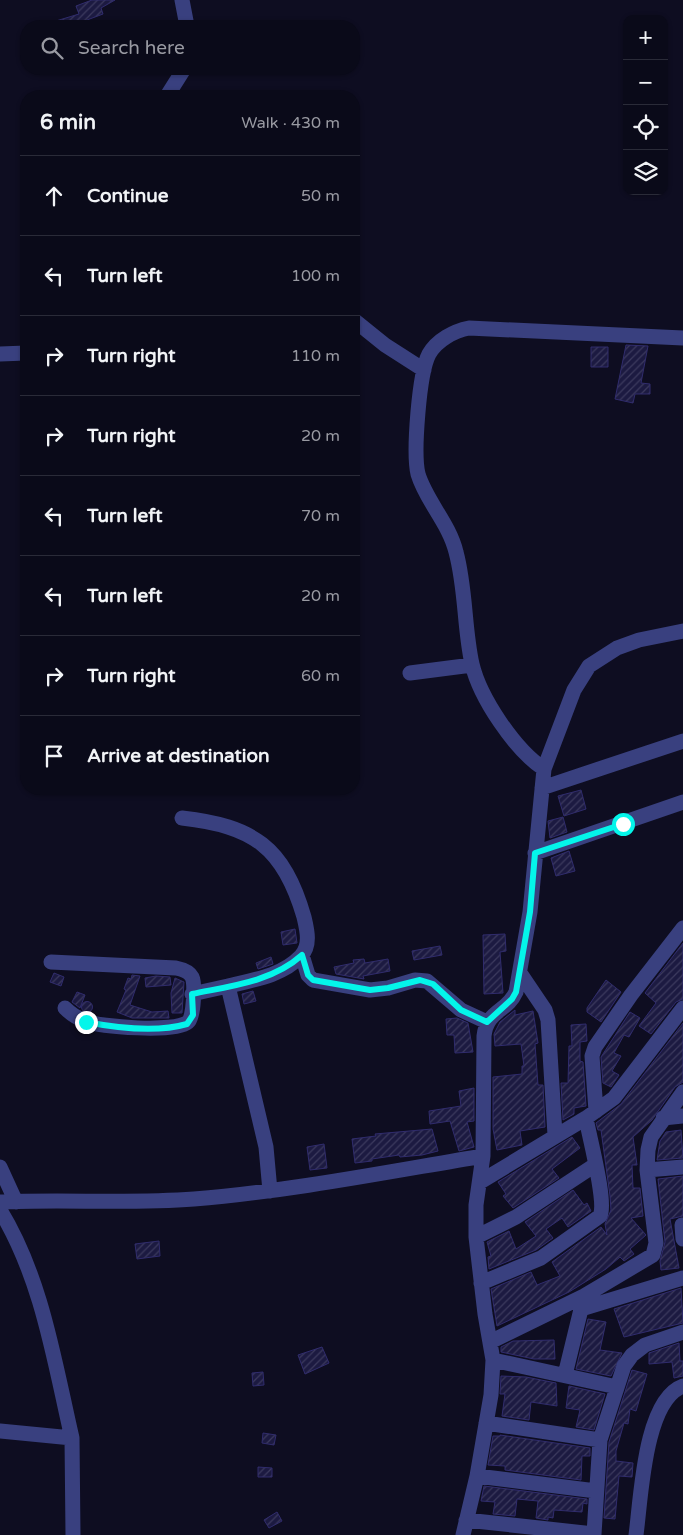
<!DOCTYPE html>
<html lang="en">
<head>
<meta charset="utf-8">
<style>
	body { margin:0; font-family:"Varela Round",sans-serif; background:#181826; color:#f1f3f6 }
	.controls { position:absolute; right:15px; top:15px; display:grid; overflow:hidden; border-radius:10px; box-shadow:0 1px 4px #0004 }
	.controls button { width:45px; height:45px; display:grid; place-items:center; padding:0; border:0; border-bottom:1px solid #2a2b38; background:#0a0a19; color:#f1f3f6; font:25px sans-serif }
	.stop { position:absolute; width:15px; height:15px; margin:-11px; border:4px solid #04f5ea; border-radius:50%; background:#fff }
	.stop.end { background:#04f5ea; border-color:#fff; box-shadow:0 1px 5px #0008 }
	.list { margin:0; padding:0; list-style:none }
	h2 { display:flex; justify-content:space-between; align-items:center; height:65px; margin:0; padding:0 20px; font-size:21px }
	h2 small { font-size:16px; font-weight:400; color:#999aa2 }
	.list li { display:grid; grid-template-columns:32px 1fr auto; gap:15px; align-items:center; box-sizing:border-box; height:80px; padding:0 20px; border-top:1px solid #2a2b38 }
	.list b { display:block; font-size:19px; white-space:nowrap }
	.list em { font-size:16px; font-style:normal; color:#999aa2 }
	.icon { flex:none; width:28px; height:28px; fill:none; stroke:currentColor; stroke-width:2; stroke-linecap:round; stroke-linejoin:round }
	.map { position:relative; flex:none; width:683px; height:1535px; overflow:hidden }
	.search { position:absolute; background:#0a0a19; box-shadow:0 1px 4px #0004; left:20px; top:20px; width:340px; height:55px; display:flex; align-items:center; gap:12px; box-sizing:border-box; padding:0 18px; border-radius:20px; color:#999aa2; font-size:19px }
	.panel { position:absolute; background:#0a0a19; box-shadow:0 1px 4px #0004; left:20px; top:90px; width:340px; height:705px; border-radius:20px }
	.map>svg:first-child { display:block }
</style>
</head>
<body>
<div class="map">
<svg width="683" height="1535" viewBox="0 0 683 1535">
	<defs>
		<pattern id="building-hatch" width="6" height="6" patternUnits="userSpaceOnUse" patternTransform="scale(1.25)"><rect width="6" height="6" fill="#1c1a41"/><path d="M-1 1l2-2M0 6l6-6M5 7l2-2" fill="none" stroke="#3c3a5e"/></pattern>
	</defs>
	<rect width="100%" height="100%" fill="#0e0d21"/>
	<path fill="url(#building-hatch)" stroke="#302c6d" d="M92,0H115L101,8L103,14L71,26H46V24L79,14L76,6Z
		M626,345L648,346L641,383L650,384V394H635L633,403L615,399Z
		M591,347H608V367H591Z
		M581,790L586,809L564,816L558,796Z
		M563,817L567,832L550,838L548,821Z
		M569,851L575,871L556,876L551,858Z
		M295,929L297,943L283,945L281,932Z
		M505,934L506,951L500,952L503,993L484,994L483,935Z
		M683,943V999L676,1002L651,1034L639,1026L656,1003L645,993Z
		M440,946L442,955L414,960L412,951Z
		M271,957L273,964L258,969L256,963Z
		M364,959L365,963L388,959L390,971L363,976L364,979L336,974L334,967L354,963L353,960Z
		M54,973L64,977L61,986L50,982Z
		M132,975L140,976L130,1005L152,1012L168,1011L169,1018H132L117,1012L126,990L124,989L128,978L131,979Z
		M156,976L170,977L171,985L146,987L145,978Z
		M175,978L184,982L182,1013H172L171,993Z
		M606,980L621,992L601,1022L587,1012V1008Z
		M253,991L256,1001L244,1004L242,994Z
		M77,992L85,995L80,1008L72,1002Z
		M81.5 1007a5.5 5.5 0 1 1 11 0a5.5 5.5 0 1 1-11 0Z
		M515,1010V1015L533,1011L538,1043L535,1044L538,1085H543L545,1127L520,1131L522,1145L497,1150L493,1129V1077L522,1074V1066H524L521,1044L495,1046L494,1034L500,1022Z
		M630,1012L640,1018L629,1037L624,1035L614,1053L621,1056L612,1071L619,1075L611,1087L603,1083L601,1057Z
		M457,1018L468,1023L473,1052L455,1053L454,1035H447L446,1019Z
		M683,1023V1082L675,1087L652,1120L633,1137L637,1165H632L633,1188H640L643,1216L631,1218L646,1235L630,1249L634,1254L624,1261L620,1257L606,1269L569,1292L497,1326L491,1289L531,1272L537,1285L560,1276L552,1262L601,1227L607,1235L605,1224L611,1210L610,1196L601,1130H598L596,1123L621,1104Z
		M586,1024L587,1041L580,1042V1061L583,1062L586,1106L574,1108V1114L563,1120L561,1083H568L569,1046H572L571,1025Z
		M474,1088V1121L467,1122L474,1147L459,1151L450,1121L430,1124L429,1111L461,1106L459,1091Z
		M432,1129L438,1151L422,1155L400,1157L399,1155L372,1159V1161L355,1163L352,1139L376,1136L375,1134Z
		M681,1130L683,1158L657,1160L660,1141L666,1132Z
		M572,1137L580,1148L552,1169L559,1178L513,1208L503,1196L506,1194L498,1182Z
		M324,1144L327,1168L310,1170L307,1147Z
		M683,1176V1216L670,1219L679,1268L661,1270L660,1261L665,1242L658,1179Z
		M573,1190L584,1205L587,1203L591,1211L568,1227L562,1218L546,1229L553,1238L536,1250L489,1269L488,1257L491,1256L487,1242L509,1231L516,1249L536,1236L525,1222Z
		M159,1241L160,1256L137,1259L135,1244Z
		M681,1288L683,1323L624,1337L614,1309Z
		M588,1319L606,1322L600,1350L622,1353L611,1376L576,1369Z
		M554,1340L555,1359H534L501,1352V1347L513,1341Z
		M679,1343L680,1361H683V1376L674,1378L672,1362L649,1364V1353Z
		M322,1347L329,1363L305,1374L298,1355Z
		M632,1370L647,1374L636,1411L630,1409L628,1424L624,1423L616,1451V1461L633,1463L632,1477L619,1476L615,1519L604,1518L609,1442Z
		M263,1372L264,1385L253,1386L252,1373Z
		M501,1376L526,1377L556,1383L557,1406L531,1402L529,1420L502,1416L505,1394H500Z
		M569,1386L605,1394L594,1430L576,1427L580,1410L566,1408Z
		M263,1433L276,1435L274,1445L262,1443Z
		M500,1435L590,1448V1456H582L581,1480L505,1470V1466L488,1465L493,1436H500Z
		M258,1467L272,1468V1477H258Z
		M484,1486L587,1499V1504L583,1503L582,1512L554,1510L553,1518L548,1517V1520L536,1518L538,1501L517,1499L515,1516L493,1514L495,1502L481,1501Z
		M277,1512L282,1521L269,1528L264,1520Z"/>
	<g fill="none" stroke-linecap="round" stroke-linejoin="round">
		<path stroke="#39407f" stroke-width="15" d="M182,0L187,26
			M167,96L184,69
			M354,320L385,345L424,370
			M0,354L26,353
			M410,673L472,665
			M544,769C515,750 480,698 472,664C464,628 466,589 456,552C449,523 426,501 418,474C413,453 419,373 429,354C437,340 454,331 469,328L683,338
			M542,788L683,741
			M182,818C253,826 284,847 304,917C307,930 311,945 301,956C282,976 253,980 228,986
			M535,853L683,802
			M302,955L308,975L313,980L370,990L388,988L415,980L427,981L461,1010L487,1022
			M51,962L176,968C181,969 189,971 192,977C195,983 194,1018 188,1022C175,1033 101,1027 85,1021C77,1018 71,1014 65,1008
			M520,973L545,1010L548,1020L555,1135
			M192,994L228,986L266,1147L270,1191
			M596,1111L592,1056L595,1047L631,995L683,928
			M663,1118L683,1116
			M0,1167L16,1202
			M647,1170L683,1167
			M480,1182L586,1118L614,1098L683,1008
			M0,1202C64,1199 129,1204 194,1199C291,1191 387,1172 483,1156
			M0,1210C42,1279 54,1360 72,1438
			M682,1225L683,1239
			M476,1237L516,1217L595,1165
			M481,1283L541,1258L600,1216C607,1202 589,1136 586,1118
			M581,1309L683,1278
			M492,1341L584,1296L653,1255L656,1243L647,1170L648,1150L651,1137L683,1092
			M493,1360L617,1387
			M565,1375L583,1301
			M486,1423L600,1440
			M0,1431L72,1438L73,1535
			M477,1476L596,1491
			M466,1520L594,1534L600,1440L624,1366L632,1355L645,1345L683,1332
			M463,1535L477,1476L491,1395L493,1360L485,1314L476,1237V1205L483,1156L484,1036C487,1010 507,1012 516,992L530,912L544,769L574,690L589,666L617,648L639,640L683,631
			M636,1535C641,1499 644,1400 683,1386"/>
	</g>
	<g fill="none" stroke-linecap="round" stroke-linejoin="round">
		<path stroke="#04f5ea" stroke-width="6" d="M86,1022C117,1028 156,1033 187,1024L193,1015L192,994C230,986 272,982 302,955L308,975L313,980L370,990L388,988L420,980L433,984L461,1010L487,1022L512,999L516,992L530,912L535,853L623,824"/>
	</g>
</svg>
<div class="controls">
<button>+</button>
<button>−</button>
<button><svg class="icon" aria-label="locate" viewBox="0 0 24 24"><circle cx="12" cy="12" r="6"/><path d="M12 2v4M12 18v4M2 12h4M18 12h4"/></svg></button>
<button><svg class="icon" aria-label="layers" viewBox="0 0 24 24"><path d="M12 4l9 5-9 5-9-5zM3 14l9 5 9-5"/></svg></button>
</div>
<div class="stop" style="left:623px;top:824px"></div>
<div class="stop end" style="left:86px;top:1022px"></div>
<div class="search"><svg class="icon" aria-label="search" viewBox="0 0 24 24"><circle cx="10" cy="10" r="6"/><path d="M15 15l6 6"/></svg>Search here</div>
<section class="panel">
<h2>6 min<small>Walk · 430 m</small></h2>
<ul class="list">
<li><svg class="icon" aria-label="ahead" viewBox="0 0 24 24"><path d="M12 20V5M6 11l6-6 6 6"/></svg><div><b>Continue</b></div><em>50 m</em></li>
<li><svg class="icon" aria-label="left" viewBox="0 0 24 24"><path d="M17 20v-9H6M10 6l-5 5 5 5"/></svg><div><b>Turn left</b></div><em>100 m</em></li>
<li><svg class="icon" aria-label="right" viewBox="0 0 24 24"><path d="M7 20v-9h11M14 6l5 5-5 5"/></svg><div><b>Turn right</b></div><em>110 m</em></li>
<li><svg class="icon" aria-label="right" viewBox="0 0 24 24"><path d="M7 20v-9h11M14 6l5 5-5 5"/></svg><div><b>Turn right</b></div><em>20 m</em></li>
<li><svg class="icon" aria-label="left" viewBox="0 0 24 24"><path d="M17 20v-9H6M10 6l-5 5 5 5"/></svg><div><b>Turn left</b></div><em>70 m</em></li>
<li><svg class="icon" aria-label="left" viewBox="0 0 24 24"><path d="M17 20v-9H6M10 6l-5 5 5 5"/></svg><div><b>Turn left</b></div><em>20 m</em></li>
<li><svg class="icon" aria-label="right" viewBox="0 0 24 24"><path d="M7 20v-9h11M14 6l5 5-5 5"/></svg><div><b>Turn right</b></div><em>60 m</em></li>
<li><svg class="icon" aria-label="arrive" viewBox="0 0 24 24"><path d="M6 21V4h12l-3 4 3 4H6"/></svg><div><b>Arrive at destination</b></div></li>
</ul>
</section>
</div>
</body>
</html>
